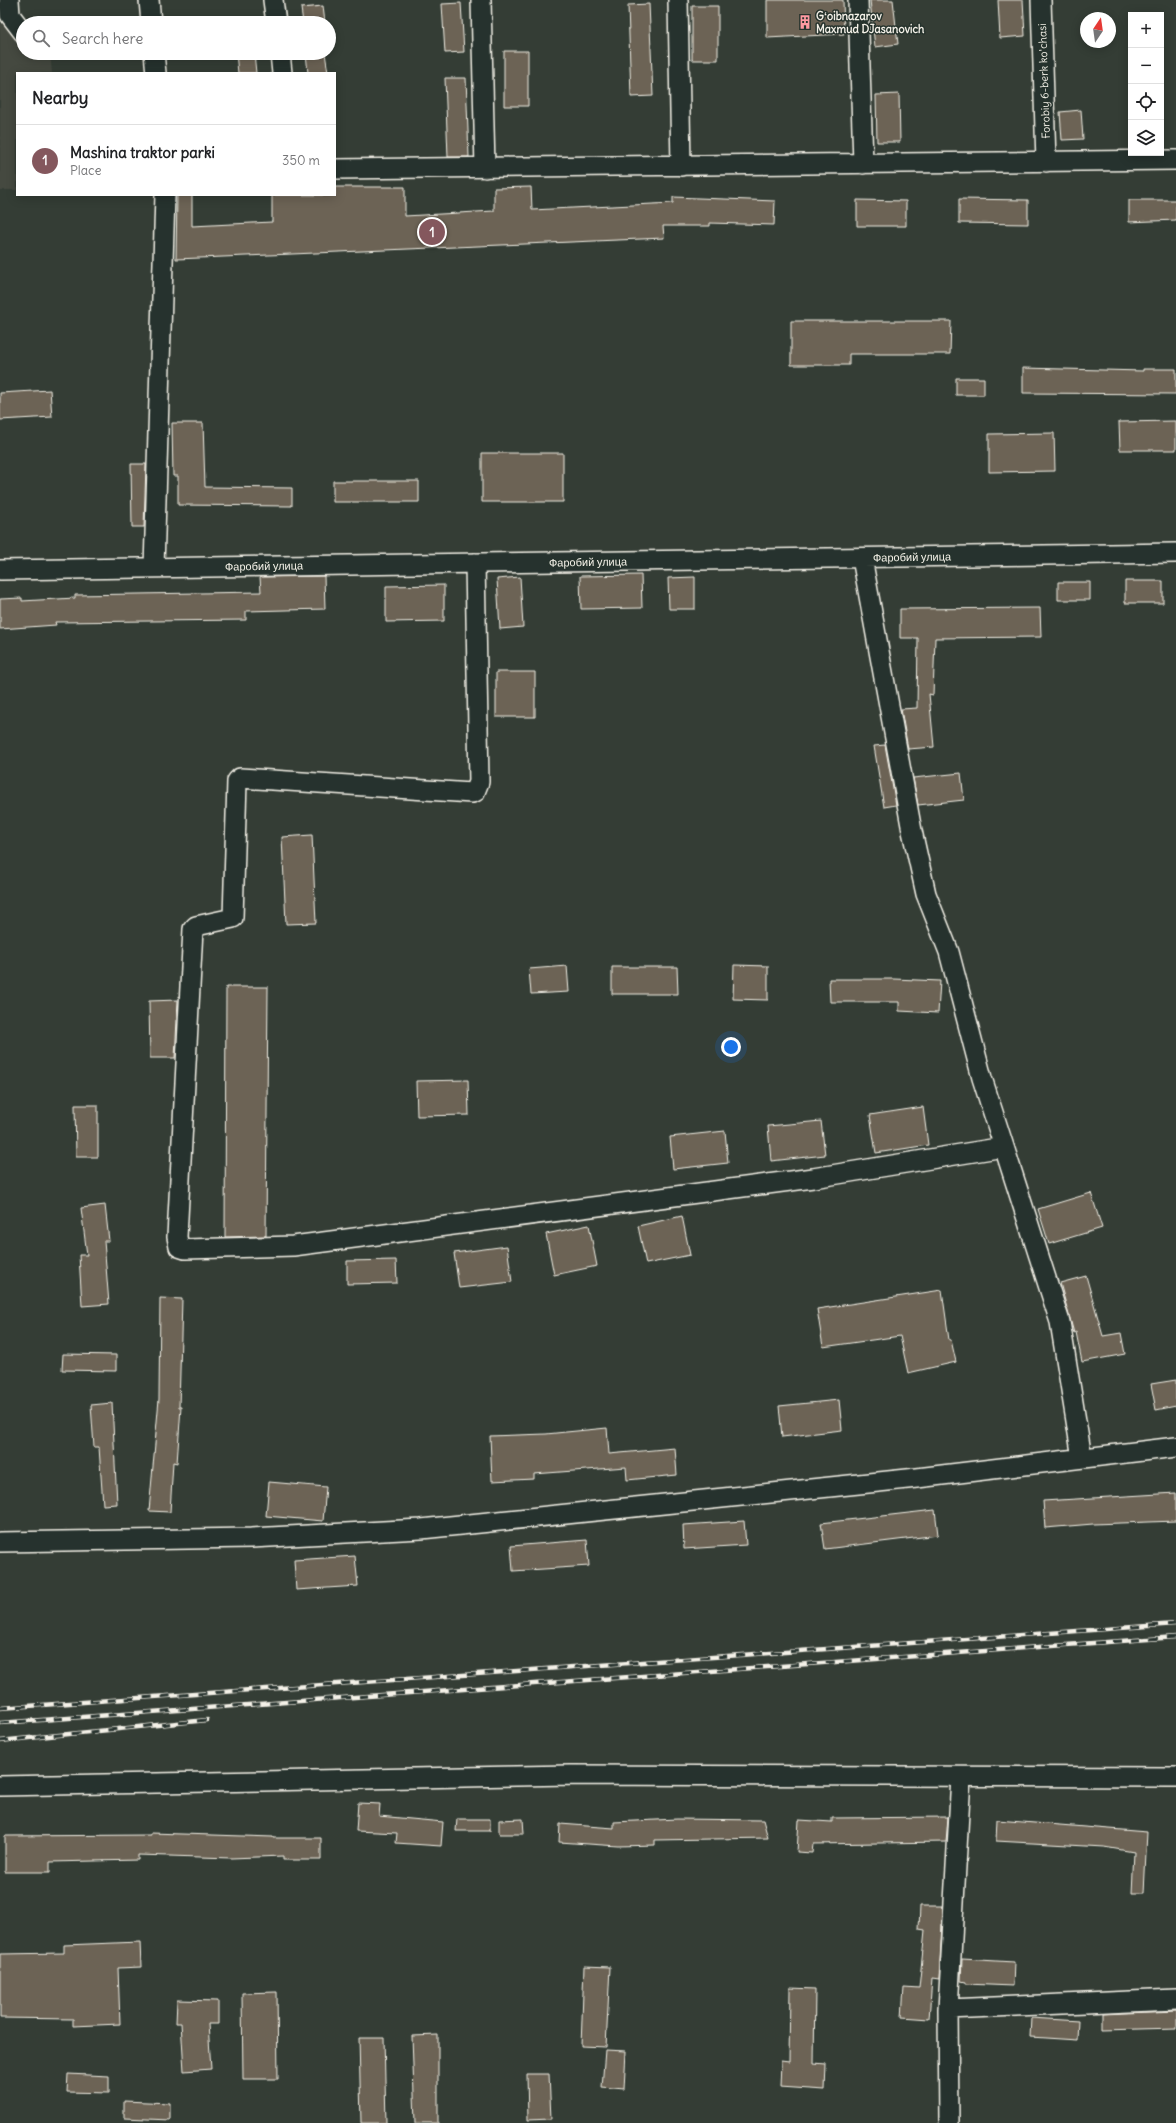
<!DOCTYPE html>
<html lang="en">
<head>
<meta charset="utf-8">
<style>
	body { margin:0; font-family:Delius,sans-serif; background:#f2f2f2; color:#202124 }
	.controls { position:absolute; right:12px; top:12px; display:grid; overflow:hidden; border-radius:0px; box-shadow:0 2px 10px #0003 }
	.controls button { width:36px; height:36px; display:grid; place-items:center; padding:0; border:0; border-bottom:1px solid #e0e0e0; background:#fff; color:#202124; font:20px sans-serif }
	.compass { position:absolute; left:1080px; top:12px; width:36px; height:36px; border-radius:50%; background:#fff; box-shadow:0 2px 10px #0003; rotate:13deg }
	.you { position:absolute; left:731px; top:1047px; width:14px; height:14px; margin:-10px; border:3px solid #fff; border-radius:50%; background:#1a73e8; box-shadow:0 0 0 6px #1a73e833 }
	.badge { display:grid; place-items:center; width:26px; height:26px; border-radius:50%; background:#84575d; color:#fff; font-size:13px; font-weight:700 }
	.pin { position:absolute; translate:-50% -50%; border:2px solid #fff; box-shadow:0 1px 4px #0006 }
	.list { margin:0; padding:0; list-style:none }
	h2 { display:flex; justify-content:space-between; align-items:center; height:52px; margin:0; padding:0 16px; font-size:17px }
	h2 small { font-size:13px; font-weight:400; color:#757577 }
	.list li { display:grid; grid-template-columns:26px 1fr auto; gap:12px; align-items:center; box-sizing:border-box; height:72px; padding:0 16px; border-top:1px solid #e0e0e0 }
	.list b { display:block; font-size:15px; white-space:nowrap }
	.list p { margin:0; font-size:13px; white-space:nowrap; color:#757577 }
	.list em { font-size:13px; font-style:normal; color:#757577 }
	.icon { flex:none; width:22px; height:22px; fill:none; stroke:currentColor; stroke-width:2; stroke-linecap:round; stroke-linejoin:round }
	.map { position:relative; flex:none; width:1176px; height:2123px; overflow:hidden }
	.search { position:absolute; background:#fff; box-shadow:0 2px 10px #0003; left:16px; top:16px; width:320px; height:44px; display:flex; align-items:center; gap:10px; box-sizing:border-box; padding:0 14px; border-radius:22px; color:#757577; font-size:15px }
	.panel { position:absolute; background:#fff; box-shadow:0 2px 10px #0003; left:16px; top:72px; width:320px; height:124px; border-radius:0px }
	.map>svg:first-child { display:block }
</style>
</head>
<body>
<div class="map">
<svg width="1176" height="2123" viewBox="0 0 1176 2123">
	<rect width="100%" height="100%" fill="#343d35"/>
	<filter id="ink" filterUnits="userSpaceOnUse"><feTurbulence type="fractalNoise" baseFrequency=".025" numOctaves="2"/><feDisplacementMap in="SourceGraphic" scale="8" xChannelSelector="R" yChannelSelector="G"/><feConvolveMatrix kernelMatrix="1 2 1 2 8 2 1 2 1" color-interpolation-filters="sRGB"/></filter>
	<g filter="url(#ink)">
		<path fill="#45493f" d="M0,23L23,35V53H50L52,73H17V190H0Z"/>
		<path fill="#6c6455" stroke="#f4f1e8" d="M767,0H843L844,34L767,38Z
			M870,0H893L898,44L875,47Z
			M998,0H1023L1025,36L1000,38Z
			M461,3L464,52L445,53L442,4Z
			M649,4L653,96L631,97L628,5Z
			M323,6L325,23H303L301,8Z
			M692,6H718V60H692Z
			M504,51H528V106H504Z
			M236,53H254L256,73H238Z
			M306,53H325L328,73H308Z
			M445,78H466L469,157H448Z
			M899,94L900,142H877L876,95Z
			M1081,110L1083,139L1062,140L1060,112Z
			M335,187H405V216L494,211V188L531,187L532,210L673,203V197L775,201L774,225L710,223V226H663L664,238L176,259L177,195H192V226L272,222V195H335Z
			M959,199L1028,200V224L959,223Z
			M857,200L906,201V226H857Z
			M1129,200H1176V220L1129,222Z
			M791,321H951L950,354H849V365H791Z
			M1023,368L1143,371V369H1176V394L1023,393Z
			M956,378H984V395H956Z
			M50,390L52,417L0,420V393Z
			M1176,421V450H1120L1119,422Z
			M172,423H203L205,487L292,488V506L178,505V476H173Z
			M1054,433L1055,471L989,472V434Z
			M482,453H563V502H482Z
			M131,464H146L144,527H132Z
			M333,481H419V502H333Z
			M641,575L642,608L581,609L580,576Z
			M324,576L325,609L246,611V620L55,622L56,625L0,629V599L22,598V601L75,598V595L261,592L260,577Z
			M520,577L523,627L500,629L497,579Z
			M695,577V609H669L668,578Z
			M1125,581H1163V603H1125Z
			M1058,582H1090V600H1058Z
			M444,585V621L386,622V586Z
			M1040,608L1041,637L935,638L933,695L929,694L934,747L908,749L901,709L917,708L918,638H900V609Z
			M496,672H535V717H496Z
			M885,745L896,805L884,807L874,746Z
			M961,773L964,800L918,805L913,778Z
			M312,835L316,923L286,924L282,837Z
			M734,965L768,966V1000L733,999Z
			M567,966L569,992L531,994L529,969Z
			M612,967H677L678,994H612Z
			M829,979H894L940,981L938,1013L899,1011V1002H830Z
			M226,987H268L266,1236L225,1237Z
			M178,1000L175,1058H150L149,1001Z
			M468,1080L469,1115L417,1116L416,1081Z
			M75,1105H98V1157H76Z
			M923,1107L928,1145L876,1153L870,1115Z
			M821,1121L825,1155L771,1161L768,1126Z
			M725,1131L728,1163L673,1169L670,1137Z
			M1091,1193L1102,1228L1049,1244L1038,1209Z
			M105,1205L109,1241H104L109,1304L82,1306L79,1255H87L81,1208Z
			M682,1216L690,1255L646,1264L638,1226Z
			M589,1225L597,1266L554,1275L546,1234Z
			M507,1246L512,1282L459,1288L454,1253Z
			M396,1260L397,1283L347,1284V1261Z
			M1086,1276L1103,1336L1121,1333L1125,1354L1082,1362L1076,1332L1074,1333L1060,1283Z
			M942,1290L949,1340H951L956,1362L908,1373L900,1336L823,1347L817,1309Z
			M160,1298L182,1299L179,1407H181L177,1463L173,1462L170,1512L149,1511L159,1399Z
			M63,1354L116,1355V1371L62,1370Z
			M1176,1380V1406L1156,1410L1151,1384Z
			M839,1400L842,1430L782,1437L779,1406Z
			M112,1403L117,1504L103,1505L99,1447H94L91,1405Z
			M607,1428L609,1454L675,1448L677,1475L627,1480L626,1467L534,1474V1479L492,1481L490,1436L546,1434Z
			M269,1482L326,1487L323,1521L266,1516Z
			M1176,1493V1521L1093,1524L1045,1528L1043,1501Z
			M935,1510L938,1535L825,1549L821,1523Z
			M744,1521L746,1545L684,1549L683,1525Z
			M587,1540L589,1566L513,1571L511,1546Z
			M355,1556L358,1586L296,1590L294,1560Z
			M358,1803L380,1804L379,1816L443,1822L441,1846L396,1843L397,1833L356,1831Z
			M948,1817L946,1842L813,1844L812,1853L797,1852L799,1820L832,1822V1818Z
			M457,1819H490V1831H456Z
			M523,1819L524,1834H499V1820Z
			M677,1819L763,1820L768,1838L655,1840V1845L618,1846L559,1842L560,1824L614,1828V1822Z
			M997,1820L1147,1832L1144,1893H1132L1134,1852L1104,1847L996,1841Z
			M151,1833L273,1837V1838H321V1860H283V1856L231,1858L138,1855V1860L50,1862V1872H5V1836L151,1835Z
			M920,1906H943L939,1979L932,1978L929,2019L902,2017L904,1987L919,1988L925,1930L919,1929Z
			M140,1942L141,1967L118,1968L120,2024L73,2026V2019L0,2018V1954L64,1953V1945Z
			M962,1959L1014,1962L1013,1986L966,1984V1982L961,1981Z
			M584,1966L610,1967L606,2047L581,2046Z
			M790,1988L815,1989L814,2063L826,2064L825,2090L780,2087L781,2061L789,2062Z
			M277,1992L278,2079H243L242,1993Z
			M177,2000L218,2001V2024H208L211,2069L184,2071L181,2023H176Z
			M1176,2010V2027L1103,2029V2013Z
			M1031,2018L1078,2021L1077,2040L1030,2037Z
			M438,2035V2123H415L412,2036Z
			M359,2038H384L386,2123H361Z
			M605,2050L626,2051L624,2089L602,2087Z
			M68,2074L109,2076V2093L67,2092Z
			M527,2074H549L551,2119L528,2120Z
			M124,2101L170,2103V2120L124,2118Z"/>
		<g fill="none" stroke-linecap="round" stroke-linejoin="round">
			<defs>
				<path id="minor" d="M9,0L10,15L23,32
					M149,0L151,23
					M273,0L276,23
					M481,0L485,168
					M678,0L681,166
					M858,0L863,164
					M1041,0L1046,162
					M154,53L156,73
					M280,53L282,73
					M335,169L1176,160
					M862,558L912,831L926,894L949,952L982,1078L1060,1322L1082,1458
					M475,563L479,782L475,792L472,793L240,778L237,781L233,918L196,926L193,929L177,1237L179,1247L185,1249L293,1246L813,1178L1004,1147
					M154,568L165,195
					M0,570L1176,553
					M0,1542L251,1538L421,1529L917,1478L1176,1447
					M0,1786L570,1775L1176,1777
					M948,2009L1176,1999
					M949,2123L948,2009L961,1777"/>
			</defs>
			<use href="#minor" stroke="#f4f1e8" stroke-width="22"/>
			<use href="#minor" stroke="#26332d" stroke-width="19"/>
			<defs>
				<path id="rail" d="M0,1708L1176,1624
					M0,1723L1176,1637
					M0,1741L207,1720"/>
			</defs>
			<use href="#rail" stroke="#f4f1e8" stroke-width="4.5"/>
			<use href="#rail" stroke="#26332d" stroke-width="3" stroke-dasharray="9" stroke-linecap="butt"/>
		</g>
	</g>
	<defs>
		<symbol id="building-bare" viewBox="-9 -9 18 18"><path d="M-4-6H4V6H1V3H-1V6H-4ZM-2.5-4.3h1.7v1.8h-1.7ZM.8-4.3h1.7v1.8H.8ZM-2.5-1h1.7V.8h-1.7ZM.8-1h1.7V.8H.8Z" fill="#ff9aa2" stroke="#26332d" stroke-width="2.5" paint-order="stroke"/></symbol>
	</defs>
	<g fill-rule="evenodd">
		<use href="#building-bare" x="795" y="12" width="20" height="20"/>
	</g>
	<g text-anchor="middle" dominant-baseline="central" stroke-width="3" stroke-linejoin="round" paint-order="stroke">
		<g font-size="11" font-weight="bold" fill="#f4f1e8" stroke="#26332d" text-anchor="start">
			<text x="816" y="16">Gʻoibnazarov<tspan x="816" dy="13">Maxmud DJasanovich</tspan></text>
		</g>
		<g font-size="11" fill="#f4f1e8" stroke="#26332d">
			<text transform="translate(1044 81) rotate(-92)">Forobiy 6-berk koʻchasi</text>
			<text transform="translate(912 557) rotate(-1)">Фаробий улица</text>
			<text transform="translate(588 562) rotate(-1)">Фаробий улица</text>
			<text transform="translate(264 566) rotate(-1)">Фаробий улица</text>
		</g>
	</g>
</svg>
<div class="controls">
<button>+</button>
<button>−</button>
<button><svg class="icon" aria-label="locate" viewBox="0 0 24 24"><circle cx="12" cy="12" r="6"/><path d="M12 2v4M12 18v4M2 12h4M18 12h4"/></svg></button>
<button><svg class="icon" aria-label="layers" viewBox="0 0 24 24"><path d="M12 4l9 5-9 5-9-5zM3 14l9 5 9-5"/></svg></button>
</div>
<svg class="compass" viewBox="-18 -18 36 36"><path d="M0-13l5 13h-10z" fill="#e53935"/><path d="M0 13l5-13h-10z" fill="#757577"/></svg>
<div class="you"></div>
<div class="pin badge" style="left:432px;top:232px">1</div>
<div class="search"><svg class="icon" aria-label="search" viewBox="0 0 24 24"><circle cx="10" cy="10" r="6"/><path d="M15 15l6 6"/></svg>Search here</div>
<section class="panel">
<h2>Nearby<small></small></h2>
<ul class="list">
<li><span class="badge">1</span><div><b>Mashina traktor parki</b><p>Place</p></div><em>350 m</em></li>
</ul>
</section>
</div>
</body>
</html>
